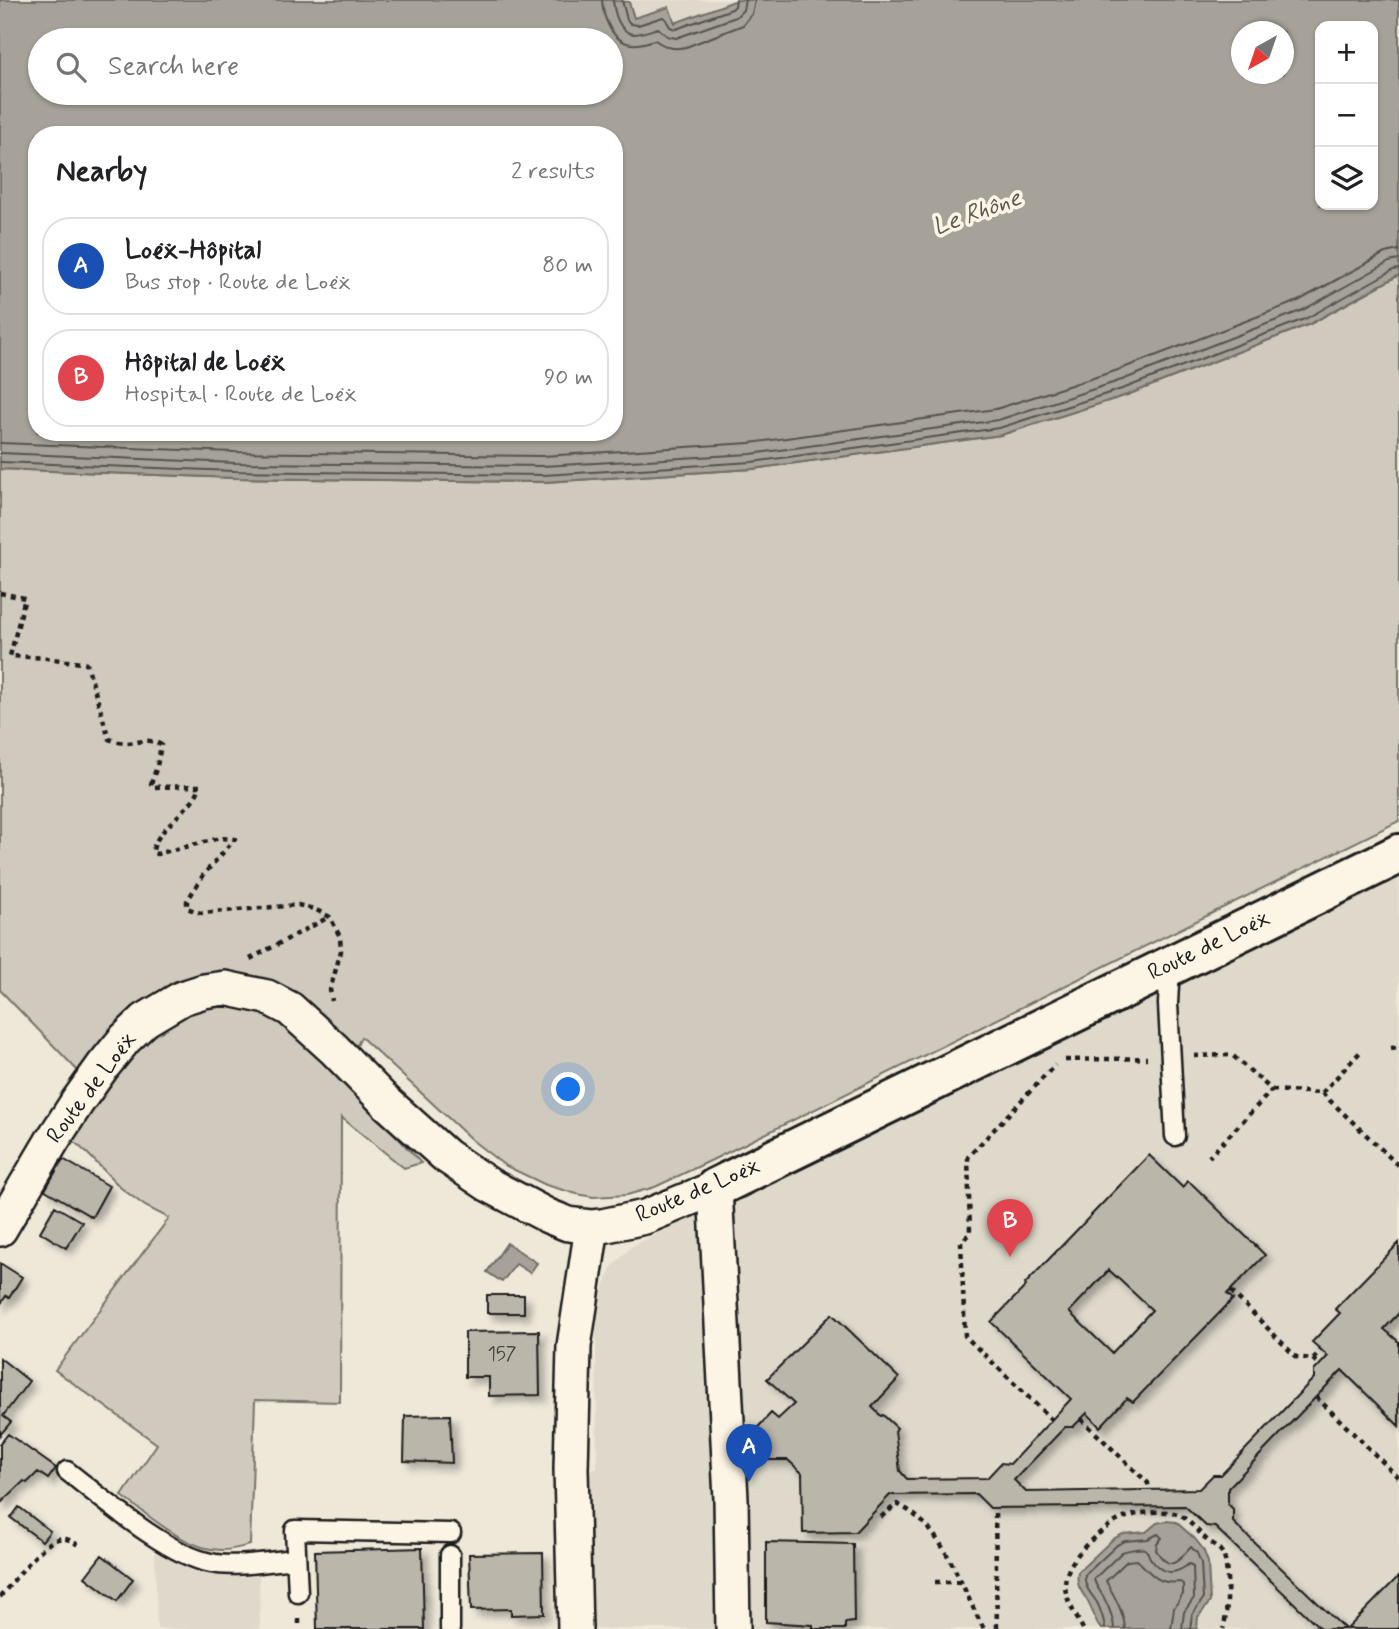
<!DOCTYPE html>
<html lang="en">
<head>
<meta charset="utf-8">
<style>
	body { margin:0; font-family:Mynerve,sans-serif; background:#f2f2f2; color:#202124 }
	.controls { position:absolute; right:21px; top:21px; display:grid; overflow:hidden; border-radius:14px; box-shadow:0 2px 5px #0004 }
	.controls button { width:63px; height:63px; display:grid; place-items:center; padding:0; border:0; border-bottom:2px solid #e0e0e0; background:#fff; color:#202124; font:35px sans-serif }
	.compass { position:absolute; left:1231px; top:21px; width:63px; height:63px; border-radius:50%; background:#fff; box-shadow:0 2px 5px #0004; rotate:220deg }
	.you { position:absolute; left:569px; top:1090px; width:24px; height:24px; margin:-18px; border:5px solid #fff; border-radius:50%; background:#1a73e8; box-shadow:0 0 0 10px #1a73e833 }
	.badge { display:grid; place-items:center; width:46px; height:46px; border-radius:50%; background:#1f6fb2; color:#fff; font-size:23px; font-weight:700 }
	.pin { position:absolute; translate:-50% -58px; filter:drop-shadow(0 2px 4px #0008) }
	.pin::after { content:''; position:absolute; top:37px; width:24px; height:21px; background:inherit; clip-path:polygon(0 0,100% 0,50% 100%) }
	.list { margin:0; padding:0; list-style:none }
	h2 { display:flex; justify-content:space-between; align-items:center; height:91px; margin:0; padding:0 28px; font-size:30px }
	h2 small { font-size:23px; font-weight:400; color:#757577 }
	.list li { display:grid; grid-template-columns:46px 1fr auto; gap:21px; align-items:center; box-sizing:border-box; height:98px; margin:0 14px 14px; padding:0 14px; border:2px solid #e0e0e0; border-radius:28px }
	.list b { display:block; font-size:26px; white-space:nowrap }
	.list p { margin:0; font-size:23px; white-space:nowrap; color:#757577 }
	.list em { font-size:23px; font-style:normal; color:#757577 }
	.icon { flex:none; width:38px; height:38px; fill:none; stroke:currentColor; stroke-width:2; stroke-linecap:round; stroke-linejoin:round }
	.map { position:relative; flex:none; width:1399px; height:1629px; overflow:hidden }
	.search { position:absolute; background:#fff; box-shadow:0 2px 5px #0004; left:28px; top:28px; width:595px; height:77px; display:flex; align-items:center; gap:18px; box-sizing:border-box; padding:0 24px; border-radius:38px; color:#757577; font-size:26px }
	.panel { position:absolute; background:#fff; box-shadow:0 2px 5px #0004; left:28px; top:126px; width:595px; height:315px; border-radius:28px }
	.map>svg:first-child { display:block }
</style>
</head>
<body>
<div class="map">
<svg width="1399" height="1629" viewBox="0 0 1399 1629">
	<defs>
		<filter id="shadow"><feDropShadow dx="6" dy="6" stdDeviation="3.5" flood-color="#0004"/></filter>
	</defs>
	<rect width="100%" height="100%" fill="#eee8d9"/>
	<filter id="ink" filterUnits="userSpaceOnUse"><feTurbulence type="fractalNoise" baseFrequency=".0143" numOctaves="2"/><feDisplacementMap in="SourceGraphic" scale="14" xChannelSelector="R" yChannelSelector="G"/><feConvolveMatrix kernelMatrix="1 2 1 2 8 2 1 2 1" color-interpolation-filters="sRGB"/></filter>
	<g filter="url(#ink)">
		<path fill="#ded9cb" d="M629,0H737L675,23L634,19Z
			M1399,871V1629H575L571,1469H597L596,1328L600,1297L611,1268L632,1246Z
			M155,1546L183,1564L201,1570L216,1573L259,1575L260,1629H157Z"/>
		<path fill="#cfcabd" stroke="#76736c" stroke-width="2" d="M1399,275V821L712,1160L655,1187L627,1195L593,1197L577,1194L546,1185L504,1165L473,1141L361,1037L356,1048L339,1073L421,1163L404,1168L341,1117L340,1402L255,1400L250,1545C241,1547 232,1550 223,1550C187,1551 150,1516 122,1496L157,1444L55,1370L169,1218L145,1206L121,1188L88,1154L69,1137L82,1067L78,1071L0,990V469L235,478L544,482L753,469L1001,435L1127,395L1310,324Z"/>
		<path fill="#a7a299" stroke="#6f6c67" stroke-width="2" fill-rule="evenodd" d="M0,0H608L629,2L634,18L669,7L675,23L737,0H1399V275L1310,324L1127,395L1001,435L753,469L544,482L235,478L0,469ZM1320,26H1373V205H1320ZM1242,32H1284V74H1242ZM40,40H611V93H40ZM37,135H614V432H37Z
			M507,1243L537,1263L530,1273L516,1264L502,1282L487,1272Z
			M1166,1521L1176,1522L1195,1539L1203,1549L1208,1562L1210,1602L1198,1617L1197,1629H1101C1095,1622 1095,1616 1091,1608C1086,1594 1075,1590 1078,1572L1113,1539L1123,1534L1146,1532L1157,1523Z"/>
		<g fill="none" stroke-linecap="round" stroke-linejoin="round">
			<path stroke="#54524e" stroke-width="2" d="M602,0C603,18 612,42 632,44C640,45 647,42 655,40C665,47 673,50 686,47L743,25L752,14L755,0
				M613,0C614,12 619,33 634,34C642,34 651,30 658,28L667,36L676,38L736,17L743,10L745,0
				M622,0L627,20L631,24L638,25L663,17L665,18L670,27L676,29L732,9L735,6L736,0
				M0,443L235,452L543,456L750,443L996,409L1118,370L1298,301L1385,253L1399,250
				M0,453L235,463L543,466L751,454L998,420L1122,380L1303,310L1389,262L1399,260
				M0,462L235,471L544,475L752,462L999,428L1125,388L1307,318L1393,270L1399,269
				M1105,1629C1105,1623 1100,1607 1096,1601C1090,1592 1084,1587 1085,1575L1117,1545L1125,1541L1148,1539L1158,1534L1162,1538L1157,1544L1156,1550C1171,1574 1178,1561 1191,1547L1197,1553L1201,1563L1203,1599L1192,1615L1190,1629
				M1114,1629C1114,1621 1109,1607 1105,1600C1102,1592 1096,1588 1094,1579L1122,1552C1125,1551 1141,1547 1145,1549C1147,1550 1149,1556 1150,1558C1162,1575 1174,1576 1189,1564L1193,1566L1194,1598L1184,1612L1182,1629
				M1125,1629C1124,1612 1114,1596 1106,1581L1127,1561L1137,1560C1152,1574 1157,1585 1180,1582L1183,1584V1594L1174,1608L1171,1629"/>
		</g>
		<path fill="#bab6aa" stroke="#1c1c1c" stroke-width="2" fill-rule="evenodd" filter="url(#shadow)" d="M1149,1155L1183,1188L1188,1181L1192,1184L1265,1255L1227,1294L1233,1299L1133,1402L1127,1398L1100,1427L1087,1413L1073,1427H1065L1014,1480L1026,1492L1199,1489L1213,1475H1221L1314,1378V1371L1328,1356L1312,1342L1340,1313L1335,1309L1399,1243V1313L1384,1329L1399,1342V1426L1342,1370L1228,1488V1504L1233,1509V1522L1345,1629H1321L1215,1527L1206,1526L1185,1506L990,1508L976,1494L890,1495L855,1532L803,1533L802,1473L788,1460H766V1449L751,1435L771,1413L778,1419L794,1404L767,1379L832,1314L899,1378L872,1407L881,1416L883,1415L897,1428L895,1431L900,1471L907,1479L987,1478L1001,1463L1010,1464L1071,1399L991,1322L1026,1286L1025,1284ZM1109,1270L1152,1310L1112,1353L1069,1312Z
			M63,1159L109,1186L92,1217L45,1190Z
			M55,1206L82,1222L66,1248L40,1232Z
			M0,1263L22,1277L9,1298L6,1296L0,1305Z
			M487,1295H524V1313H487Z
			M539,1331L540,1395L489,1396V1377H465V1332Z
			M0,1358L29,1381L3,1416L11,1422L0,1435Z
			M450,1415L452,1463L404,1461L405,1416Z
			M8,1434L56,1468L48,1479L38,1472L27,1483L24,1481L0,1504V1444Z
			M19,1507L50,1531L42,1541L11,1518Z
			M766,1542L853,1544L854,1622L845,1623V1629H813V1625L766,1622Z
			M422,1548L424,1629H317L315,1551Z
			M543,1553L544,1614L511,1615V1609L471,1610L469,1554Z
			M102,1555L133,1579L117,1601L85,1577Z
			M1399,1576V1629H1347Z"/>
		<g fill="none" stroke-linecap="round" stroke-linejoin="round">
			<defs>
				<path id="lane" d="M1170,965L1168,1004L1175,1136
					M67,1471C103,1499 167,1555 211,1563C235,1568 271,1561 296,1559
					M450,1555V1629
					M298,1593L295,1530L451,1533"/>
				<path id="street" d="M0,1229L52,1141L78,1101L103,1066L125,1039L145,1020L182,998L204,991L225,988L267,997L290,1009L334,1049L387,1103L446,1156L489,1185L548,1216L568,1224L592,1227L602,1226L645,1217L715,1188L731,1499L733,1629
					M575,1629L571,1469L574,1346L592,1227"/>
				<path id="secondary" d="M715,1188L1399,854"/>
			</defs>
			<use href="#lane" stroke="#1c1c1c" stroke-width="23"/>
			<use href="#street" stroke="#1c1c1c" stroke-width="38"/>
			<use href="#secondary" stroke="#1c1c1c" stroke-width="44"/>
			<path stroke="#1c1c1c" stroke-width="4.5" stroke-dasharray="5 5" stroke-linecap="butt" d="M0,593L25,598L10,656L47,658L87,664L109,739C115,741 121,743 126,743C140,743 148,737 161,745L157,766L151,784L154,787L200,786C195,808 152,831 153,853L157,854L220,838L235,839L204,874L187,901V908L201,913L298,905L314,909L330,917L340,937L341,951L330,990L332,1001
				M250,959L329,917
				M1391,1048L1399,1047
				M1194,1056L1232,1055L1272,1090L1209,1157
				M1065,1060L1147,1058
				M1272,1090L1322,1093L1399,1166
				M1322,1093L1362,1050
				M1231,1291L1296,1357L1313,1359L1321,1350
				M1313,1359L1319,1365
				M1316,1397L1399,1478
				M1081,1419L1148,1483L1149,1490
				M1052,1420L965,1336L961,1242L970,1233L968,1157L1055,1065
				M995,1513L997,1629
				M881,1517L897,1504C945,1527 960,1586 984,1629
				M935,1582H961
				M0,1597C11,1584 43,1542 58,1539C66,1537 72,1541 78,1545
				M299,1619V1629
				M1314,1626V1629
				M1083,1629C1076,1615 1065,1600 1065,1584C1066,1559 1098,1531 1119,1520C1133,1513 1162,1509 1177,1514C1187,1517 1201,1535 1209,1542C1216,1545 1222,1550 1224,1557C1229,1571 1228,1615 1223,1629"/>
			<use href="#lane" stroke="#fcf5e5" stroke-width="18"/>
			<use href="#street" stroke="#fcf5e5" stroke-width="33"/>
			<use href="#secondary" stroke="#fcf5e5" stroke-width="38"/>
		</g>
	</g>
	<g text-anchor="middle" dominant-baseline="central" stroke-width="7" stroke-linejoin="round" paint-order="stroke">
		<g font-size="19" fill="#444240">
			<text x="502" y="1354">157</text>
		</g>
		<g font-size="23" fill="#1c1c1c" stroke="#fcf5e5">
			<text transform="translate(1209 946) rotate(-26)">Route de Loëx</text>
			<text transform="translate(92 1088) rotate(-53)">Route de Loëx</text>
			<text transform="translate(698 1191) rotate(-23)">Route de Loëx</text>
		</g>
		<g font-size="24" font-style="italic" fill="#5b5854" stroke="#fcf5e5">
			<text transform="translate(977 213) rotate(-20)">Le Rhône</text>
		</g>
	</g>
</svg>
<div class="controls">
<button>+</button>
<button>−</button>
<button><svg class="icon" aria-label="layers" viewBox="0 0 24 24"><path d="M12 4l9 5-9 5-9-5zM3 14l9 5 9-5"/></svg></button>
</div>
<svg class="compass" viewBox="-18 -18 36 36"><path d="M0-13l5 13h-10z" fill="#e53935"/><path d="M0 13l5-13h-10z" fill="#757577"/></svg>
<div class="you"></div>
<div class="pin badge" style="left:749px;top:1482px;background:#1a4fb4">A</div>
<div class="pin badge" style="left:1010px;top:1257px;background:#e0444e">B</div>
<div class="search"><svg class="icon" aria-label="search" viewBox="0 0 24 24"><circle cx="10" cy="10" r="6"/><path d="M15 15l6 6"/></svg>Search here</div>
<section class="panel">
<h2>Nearby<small>2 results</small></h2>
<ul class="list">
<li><span class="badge" style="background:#1a4fb4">A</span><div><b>Loëx-Hôpital</b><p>Bus stop · Route de Loëx</p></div><em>80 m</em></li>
<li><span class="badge" style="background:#e0444e">B</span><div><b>Hôpital de Loëx</b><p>Hospital · Route de Loëx</p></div><em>90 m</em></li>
</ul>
</section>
</div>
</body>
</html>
